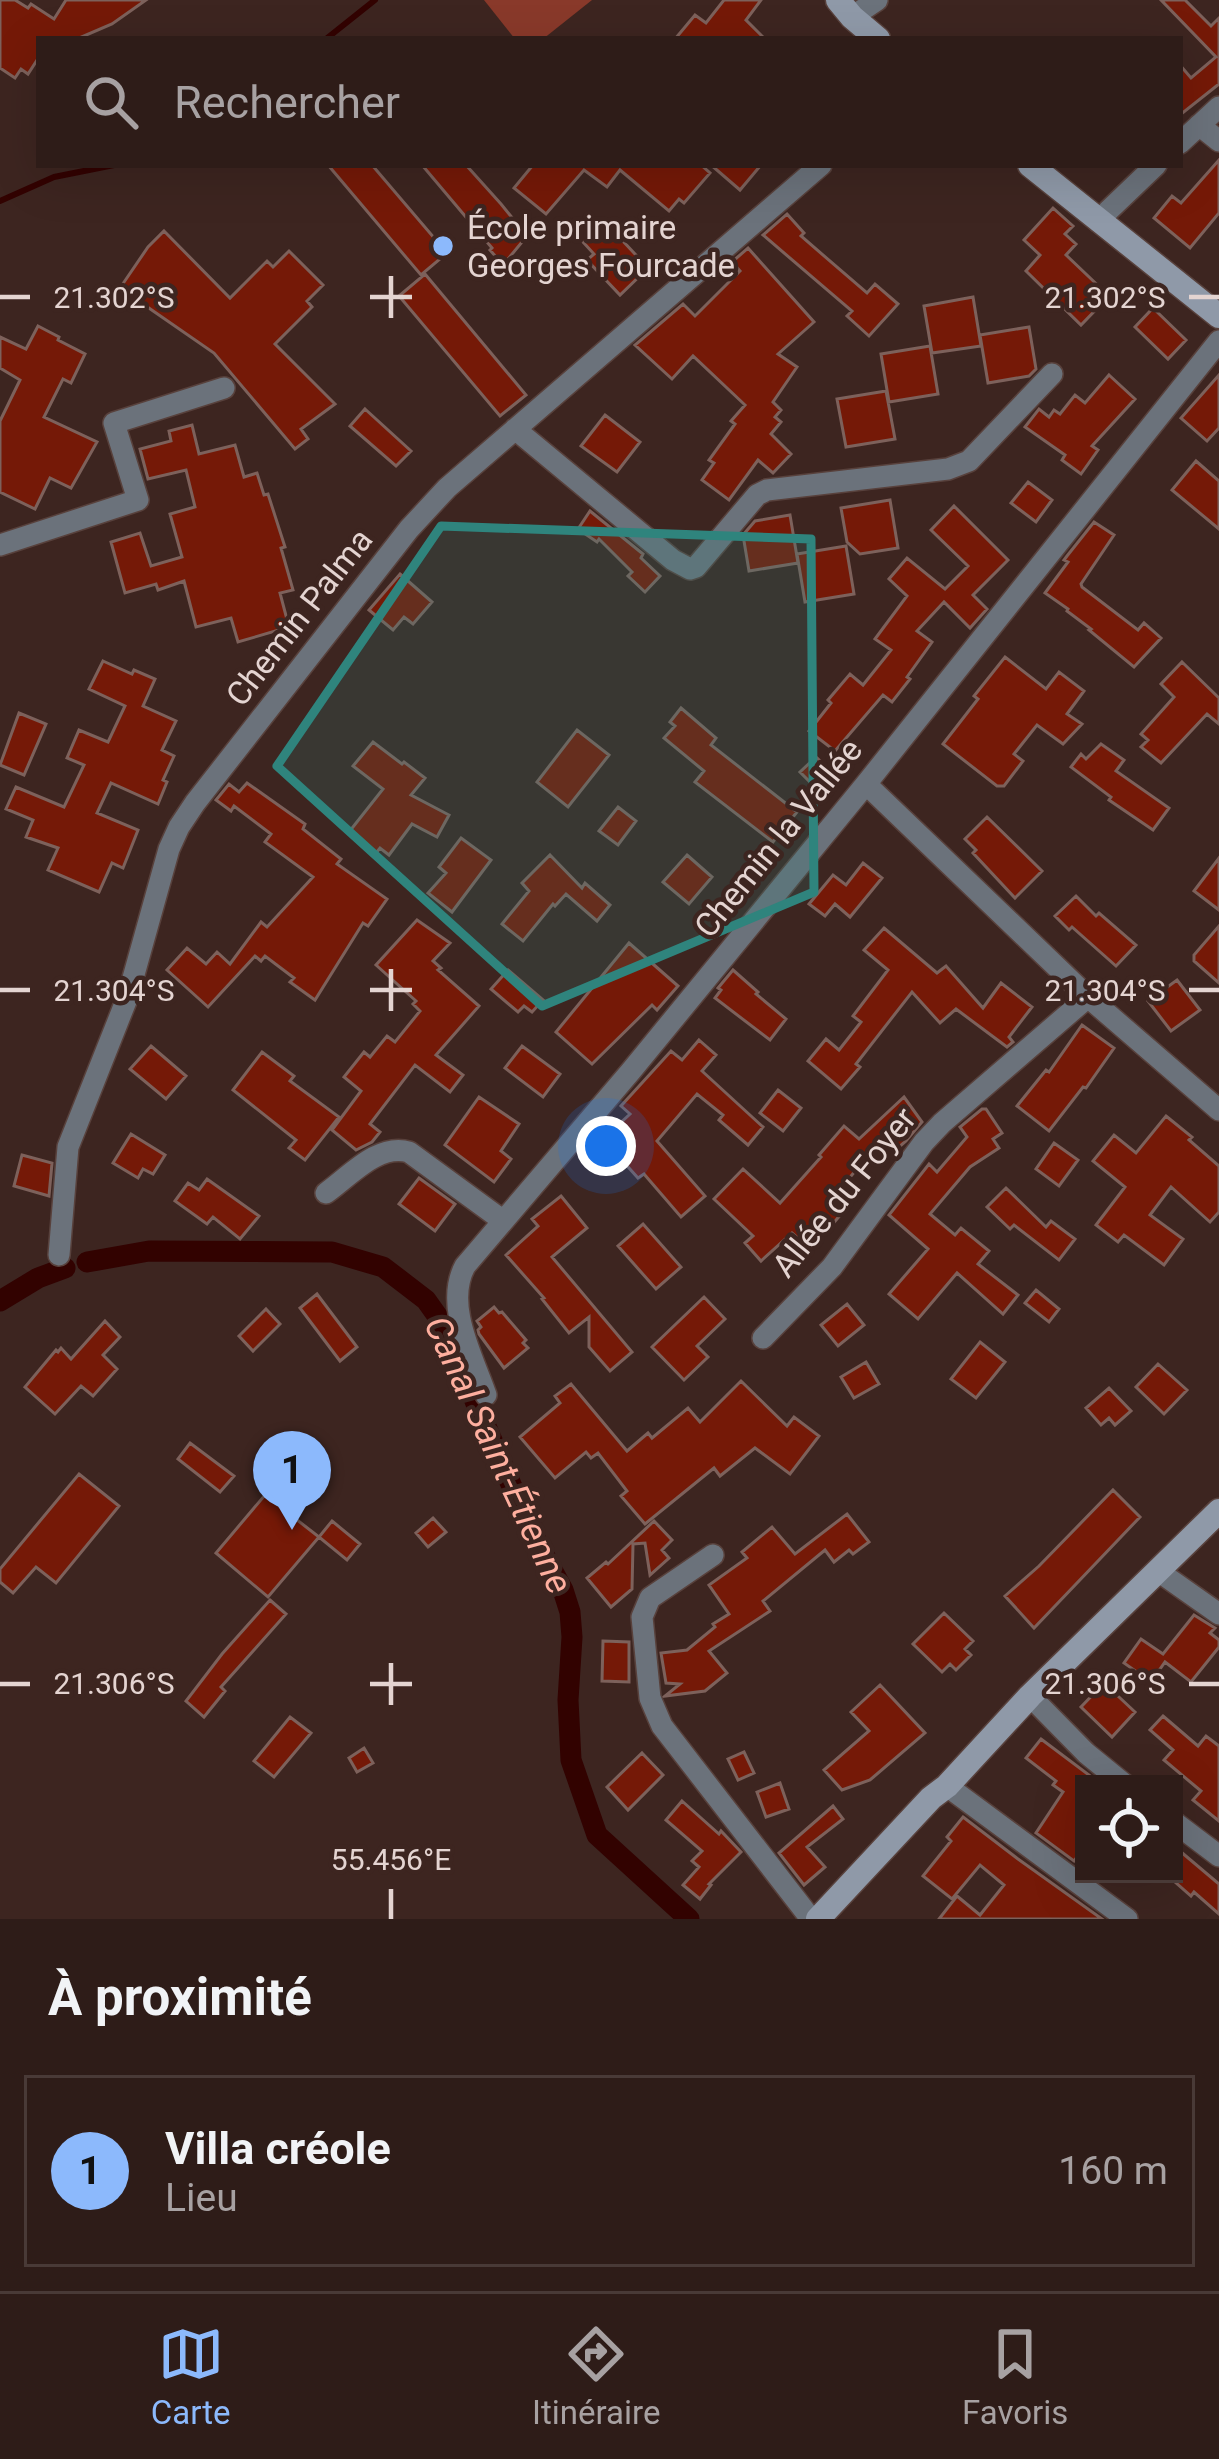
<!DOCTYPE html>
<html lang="fr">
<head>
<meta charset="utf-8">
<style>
	body { margin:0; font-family:Roboto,sans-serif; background:#3a2925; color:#f1f3f6 }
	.controls { position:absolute; right:36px; bottom:36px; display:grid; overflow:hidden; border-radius:0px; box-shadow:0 12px 48px #0002 }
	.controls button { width:108px; height:108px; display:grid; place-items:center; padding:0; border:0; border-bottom:3px solid #493a37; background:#2e1c18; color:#f1f3f6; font:60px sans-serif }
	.you { position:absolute; left:606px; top:1146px; width:42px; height:42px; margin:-30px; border:9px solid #fff; border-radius:50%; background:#1a73e8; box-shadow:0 0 0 18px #1a73e833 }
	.badge { display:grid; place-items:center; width:78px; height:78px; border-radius:50%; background:#8cb9fc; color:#111; font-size:39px; font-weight:700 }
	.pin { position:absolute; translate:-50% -99px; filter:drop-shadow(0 3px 6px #0008) }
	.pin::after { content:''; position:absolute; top:63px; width:42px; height:36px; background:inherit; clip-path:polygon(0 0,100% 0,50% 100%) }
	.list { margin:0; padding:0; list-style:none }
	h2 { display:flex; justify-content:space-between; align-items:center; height:156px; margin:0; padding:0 48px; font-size:51px }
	h2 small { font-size:39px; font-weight:400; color:#a7a1a2 }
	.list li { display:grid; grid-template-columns:78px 1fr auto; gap:36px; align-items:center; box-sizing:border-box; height:192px; margin:0 24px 24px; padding:0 24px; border:3px solid #493a37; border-radius:0px }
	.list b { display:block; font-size:45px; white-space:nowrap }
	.list p { margin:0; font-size:39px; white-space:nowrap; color:#a7a1a2 }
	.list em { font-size:39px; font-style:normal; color:#a7a1a2 }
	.icon { flex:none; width:66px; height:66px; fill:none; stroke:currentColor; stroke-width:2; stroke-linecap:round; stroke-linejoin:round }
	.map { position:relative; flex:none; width:1219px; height:1919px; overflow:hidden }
	.search { position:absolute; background:#2e1c18; box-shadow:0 12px 48px #0002; left:36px; right:36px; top:36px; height:132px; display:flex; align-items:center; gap:30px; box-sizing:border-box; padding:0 42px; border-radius:0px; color:#a7a1a2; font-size:45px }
	.sheet { height:372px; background:#2e1c18 }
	nav { display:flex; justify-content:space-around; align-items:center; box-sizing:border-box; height:168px; border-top:3px solid #493a37; background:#2e1c18; font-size:33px; color:#a7a1a2 }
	nav a { display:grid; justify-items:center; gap:6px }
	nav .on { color:#8cb9fc }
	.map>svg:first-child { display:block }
</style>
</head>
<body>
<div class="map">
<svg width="1219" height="1919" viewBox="0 0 1219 1919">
	<rect width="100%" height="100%" fill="#3d2520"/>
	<path fill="#89392a" d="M484,0H592L543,39H515Z"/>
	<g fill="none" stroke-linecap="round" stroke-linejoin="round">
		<path stroke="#320200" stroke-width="6" d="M326,39L375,0
			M0,201L54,177L114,165"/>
		<path stroke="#320200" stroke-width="21" d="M87,1262L149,1251L332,1252L383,1267L426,1300L448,1331L475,1401L532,1533L563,1590L570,1612L572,1637L568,1700L571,1760L597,1835L689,1919
			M0,1301L38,1278L65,1268"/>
	</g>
	<path fill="#751907" stroke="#7d615b" stroke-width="3" d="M0,0H15L28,8L31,4L54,19L66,0H146L112,24L77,39H39V57L28,74L21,69L15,78L0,68Z
		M724,0H761L746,20L765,39H675L695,15L706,23Z
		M1161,0H1185L1211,26L1219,18V84L1180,115V65L1191,78L1216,57Z
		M1219,160V213L1190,248L1154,218L1172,196L1181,203Z
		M328,165H372L447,253L421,275Z
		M422,165H466L501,204L527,236L503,265L490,250L492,248Z
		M533,165H701L710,173L684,203L679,199L669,211L620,170L607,187L584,170L546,214L514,188Z
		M711,165H761L740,190Z
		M1053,208L1073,226L1065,234L1076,244L1066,255L1109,296L1081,325L1026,271L1040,255L1024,240Z
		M787,214L804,233L801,236L867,293L875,284L898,304L869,336L847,316L852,311L763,235Z
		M589,216L602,230L608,225L648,268L620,295L587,260L594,254L573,231Z
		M164,231L230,298L267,261L273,267L289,251L323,285L307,301L312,307L275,344L335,404L301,429L308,439L295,449L214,353L120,288L148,247Z
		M748,248L814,322L778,354L797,367L773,402L781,410L775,417L781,422L771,434L791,454L773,473L758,460L729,500L702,480L714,463L709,460L735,424L731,421L745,405L693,356L672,379L635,345L683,304L695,316L740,271L732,262Z
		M425,274L526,395L500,416L399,296Z
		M973,297L981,346L932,353L924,306Z
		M1153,308L1186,340L1168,359L1135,327Z
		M38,326L59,337L58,340L85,354L71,383L63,379L44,417L97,442L71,488L50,478L35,509L0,492V421L20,380L0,368V337L26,349Z
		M1029,327L1036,369L1029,376L988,383L980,335Z
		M930,346L938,394L889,402L881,354Z
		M1109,375L1135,399L1092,446L1098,450L1081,474L1062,460L1065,455L1025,427L1039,409L1049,417L1054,410L1060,414L1075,395L1085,403Z
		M1219,375V428L1207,441L1181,418Z
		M886,391L895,439L846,447L837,399Z
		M365,409L411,451L396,466L350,426Z
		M605,415L640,442L617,472L581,446Z
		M192,425L199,454L235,445L244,477L257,473L264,495L268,494L285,547L281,548L293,590L280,593L289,627L238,642L231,618L196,627L184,581L158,590L156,584L125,593L111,542L140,533L151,566L182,557L170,514L195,507L186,470L148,479L140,449L171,441L169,431Z
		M1196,461L1219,481V529L1172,490Z
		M1028,482L1052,500L1036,522L1011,503Z
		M890,500L898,548L860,554L847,542L841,508Z
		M954,506L1008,560L973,595L987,609L970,628L944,602L917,631L932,642L907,677L910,679L892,702L883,695L835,751L809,731L831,703L828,700L850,674L863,685L891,650L875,639L907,596L889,579L907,558L945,589L968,566L931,530Z
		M590,511L643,554L641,558L660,576L645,592L628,576L632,572L599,539L597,542L578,529Z
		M790,515L798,563L749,571L743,535L755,521Z
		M1094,522L1114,535L1081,584L1082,587L1138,630L1144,623L1161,638L1134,667L1089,630L1091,629L1067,611L1068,609L1045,593L1068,562L1064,560L1067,556Z
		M846,546L854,594L805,602L797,554Z
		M400,574L432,602L413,624L404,617L393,630L369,610Z
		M1005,657L1046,689L1059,672L1084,691L1067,714L1082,724L1063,744L1037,725L1014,754L1023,761L1004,786H997L943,744L978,699L974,696Z
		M103,661L132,674L134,670L155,679L143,706L176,721L162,750L174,756L163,780L167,782L158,804L111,783L97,813L138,830L123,868L112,863L99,892L48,870L58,848L26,837L33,820L6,809L16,787L64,807L84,765L67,758L79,730L108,742L125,706L89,689Z
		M1182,662L1219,698V724L1207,714L1161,763L1141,747L1148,740L1141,734L1174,697L1161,684Z
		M681,708L716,738L711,745L797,812L773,842L695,782L704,771L664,738L675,726L670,722Z
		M19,713L46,724L24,775L0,765Z
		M577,730L609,755L568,807L537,782Z
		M373,742L402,764L404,762L425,778L411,795L449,815L437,837L412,824L389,855L380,848L376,853L349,832L383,789L353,766Z
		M1101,744L1124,760L1116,771L1169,808L1153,830L1109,800L1111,797L1071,767L1081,754L1086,759Z
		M816,757L832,772L817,789L800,772Z
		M247,783L305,824L303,829L341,859L337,864L387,899L368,926L363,923L315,1000L290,982L294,978L265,956L261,961L255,956L208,1007L167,970L187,948L206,964L217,952L230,964L261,922L267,927L313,877L265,842L271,834L234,806L231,811L216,800L229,784L239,792Z
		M618,807L636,821L618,845L599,831Z
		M987,817L1042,871L1015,898L973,853L976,850L965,839Z
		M461,838L491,860L452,912L428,893L446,873L439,867Z
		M550,855L582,888L585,883L610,905L597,921L566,894L555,906L553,904L523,941L502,924L529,891L522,883Z
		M687,855L712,877L689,904L663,882Z
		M1219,858V910L1194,891Z
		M863,863L882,878L850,917L835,904L825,916L809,904L833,875L846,885Z
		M1076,896L1096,916L1099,913L1136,945L1116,966L1072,927L1069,930L1055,916Z
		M417,920L450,943L433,961L441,968L438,970L479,1006L436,1055L463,1075L450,1092L415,1065L370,1124L380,1132L372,1142L356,1150L332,1130L361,1091L344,1077L364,1052L370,1057L387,1036L395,1042L420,1011L413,1004L416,1001L376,965Z
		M1219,926V983L1194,961V955Z
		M884,928L937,973L946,966L983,1008L1001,983L1032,1007L1009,1037L1013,1042L1007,1047L956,1009L940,1023L912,992L856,1064L860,1067L841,1089L808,1061L826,1039L839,1050L861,1022L853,1016L888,970L864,950Z
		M629,943L678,986L657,1010L652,1005L592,1064L556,1032Z
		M508,970L543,1000L532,1012L524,1006L518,1012L491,989Z
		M733,970L758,992L756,994L786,1019L770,1040L715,998L721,990L718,988Z
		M1177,980L1200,1010L1171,1031L1148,1001Z
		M1082,1025L1114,1048L1086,1088L1083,1087L1049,1131L1017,1106L1046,1070L1049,1072Z
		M699,1040L716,1055L702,1071L763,1127L748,1145L719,1120L723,1115L697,1094L657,1141L705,1196L681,1217L644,1174L638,1178L603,1139L630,1114L621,1106L671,1051L682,1060Z
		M151,1046L186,1076L166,1099L130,1069Z
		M522,1046L560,1074L543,1097L505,1068Z
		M262,1052L294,1076L290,1081L339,1117L305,1160L289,1148L296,1140L233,1090Z
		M778,1090L801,1108L783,1131L760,1113Z
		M479,1097L519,1124L501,1151L511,1159L494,1182L445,1145Z
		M904,1097L922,1122L906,1141L899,1147L896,1143L889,1149L881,1140L841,1188L854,1199L825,1233L821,1229L807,1246L792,1233L761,1261L745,1243L753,1236L714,1199L743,1169L780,1203L821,1157L819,1155L844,1126L859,1139Z
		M982,1109H986L1002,1133L993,1139L999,1148L970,1167L930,1214L955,1235L961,1228L989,1251L978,1264L1018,1295L1003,1314L957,1273L918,1319L889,1294L928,1249L889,1215L929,1164L937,1172L967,1137L960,1127Z
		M1166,1116L1192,1137L1189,1140L1219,1166V1212L1210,1222L1171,1187L1150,1215L1183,1239L1164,1265L1124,1235L1118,1242L1096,1225L1125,1187L1093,1161L1114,1135L1136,1153Z
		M131,1134L165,1155L153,1174L143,1169L138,1178L113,1163Z
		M1054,1143L1078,1160L1059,1186L1036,1169Z
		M22,1155L52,1163L49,1196L14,1186Z
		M419,1178L455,1204L435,1231L399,1204Z
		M207,1179L259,1216L240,1239L213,1217L207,1224L175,1201L188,1183L199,1190Z
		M1006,1188L1046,1227L1051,1221L1075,1239L1059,1260L1014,1225L1010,1229L987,1207Z
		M561,1196L587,1228L552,1257L632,1352L610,1371L589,1347V1317L569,1333L542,1299L544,1298L506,1255L538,1226L532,1219Z
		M643,1224L681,1267L656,1289L618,1246Z
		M1036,1290L1059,1309L1049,1322L1025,1303Z
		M317,1294L357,1347L340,1361L300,1308Z
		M704,1297L725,1319L697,1346L708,1357L684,1380L652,1347Z
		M847,1304L864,1325L838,1346L821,1325Z
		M494,1307L499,1313L502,1312L526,1340L523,1343L528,1348L504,1368L479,1334L478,1330L481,1327L477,1321Z
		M266,1309L280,1324L253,1351L239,1336Z
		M105,1321L120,1337L103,1355L117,1369L93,1396L81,1386L55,1414L25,1387L56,1350L58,1352L61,1348L71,1359Z
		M980,1342L1005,1362L976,1398L951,1379Z
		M866,1362L879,1384L854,1398L841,1377Z
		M1158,1364L1187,1390L1164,1414L1136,1387Z
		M741,1381L787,1426L794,1417L819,1436L790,1474L755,1448L720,1476L714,1468L645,1524L621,1496L627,1491L598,1453L591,1458L586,1452L555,1478L520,1437L560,1403L555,1396L571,1384L627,1451L648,1433L652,1438L688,1408L700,1422Z
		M1109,1388L1131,1411L1115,1425L1109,1418L1101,1425L1086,1408Z
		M190,1443L234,1476L220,1492L178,1459Z
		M79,1474L119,1506L56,1583L36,1567L13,1593L0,1582V1569Z
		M1113,1490L1140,1517L1034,1628L1005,1596L1039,1566Z
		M265,1495L319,1537L268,1597L216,1553Z
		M847,1514L869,1542L853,1554L849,1550L834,1562L825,1550L763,1601L770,1611L709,1651L727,1673L705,1691L665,1696L680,1684L666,1683L661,1653L687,1650L715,1627L713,1624L729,1614L709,1585L747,1558L742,1552L772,1527L795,1554Z
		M433,1518L446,1532L428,1547L416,1533Z
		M332,1521L360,1544L347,1560L319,1537Z
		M654,1521L672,1540L662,1550L669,1558L650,1575L645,1543L633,1544L632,1589L611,1607L587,1578L606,1562L608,1564Z
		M270,1600L286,1614L221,1687L225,1691L204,1717L186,1701L222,1654Z
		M944,1613L973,1641L965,1649L971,1655L956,1670L950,1664L942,1672L913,1644Z
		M1194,1615L1215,1628L1210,1633L1219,1640V1647L1191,1682L1165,1662L1151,1682L1124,1663L1141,1639L1163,1654Z
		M603,1641L629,1642V1682L602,1681Z
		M1104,1683L1135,1712L1112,1737L1081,1707Z
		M880,1685L925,1733L870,1780L842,1790L824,1770L869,1731L851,1712Z
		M1163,1716L1198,1746L1206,1736L1219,1746V1821L1193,1800L1201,1791L1164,1760L1173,1750L1150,1730Z
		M290,1717L311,1733L274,1777L254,1761Z
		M1041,1739L1089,1775L1084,1782V1847L1074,1861L1036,1833L1063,1792L1053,1785L1056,1781L1026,1758Z
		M364,1748L373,1763L357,1772L349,1758Z
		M744,1752L754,1773L738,1780L728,1759Z
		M642,1753L663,1775L628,1810L607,1787Z
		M780,1783L789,1809L766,1817L757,1792Z
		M682,1801L719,1834L721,1831L741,1852L709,1884L711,1885L700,1899L683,1885L699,1867L692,1861L702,1851L666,1820Z
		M833,1806L843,1819L807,1847L825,1867L804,1885L779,1853Z
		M963,1817L1018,1859L1102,1919H939L957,1896L980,1915L1004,1885L980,1865L952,1899L923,1876L951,1841L947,1837Z
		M1174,1846L1219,1884V1914L1194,1892L1191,1896L1174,1881Z"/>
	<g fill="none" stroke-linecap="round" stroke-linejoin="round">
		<defs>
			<path id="street" d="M852,17L877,0
				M1199,125L1219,141
				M1180,143L1219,107
				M1099,222L1109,210L1156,165
				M515,429L673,560L690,569L696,567L757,495L767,490L948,469L969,461L1052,374
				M0,545L138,500L114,423L224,388
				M866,784L1088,997L1219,1110
				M326,1193C350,1176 378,1143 409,1152L502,1220
				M59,1255L68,1147L128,996L169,849L179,827L195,803L409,529L447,488L821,165
				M763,1338L832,1267L924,1142L942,1123L1088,997
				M486,1395C473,1357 444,1305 465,1266L631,1071L866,784L1219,341
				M713,1555L650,1598L642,1617L650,1698L662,1726L811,1919
				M1158,1571L1219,1614
				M1030,1696L1086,1753L1124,1784
				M947,1786L1127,1919
				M1174,1822L1219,1856"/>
			<path id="secondary" d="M838,0L852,17L878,39
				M1030,165L1219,316
				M818,1919L931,1798L947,1786L1030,1696L1219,1511"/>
		</defs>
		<use href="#street" stroke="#58413c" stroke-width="24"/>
		<use href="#secondary" stroke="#58413c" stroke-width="27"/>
		<use href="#street" stroke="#6b727b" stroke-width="21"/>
		<use href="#secondary" stroke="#8f99a8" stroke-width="24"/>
	</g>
	<path fill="#2f847d" fill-opacity="0.2" stroke="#2f847d" stroke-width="9" stroke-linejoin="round" d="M441,526L811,539L814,892L542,1006L277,766Z"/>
	<path fill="none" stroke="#e4d4d1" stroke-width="4.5" d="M391,276V318M0,297H30M370,297H412M1189,297H1219M391,969V1011M0,990H30M370,990H412M1189,990H1219M391,1663V1705M0,1684H30M370,1684H412M1189,1684H1219M391,1889V1919"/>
	<circle fill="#8cb9fc" stroke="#3d2520" stroke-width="4.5" cx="443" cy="246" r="12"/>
	<g text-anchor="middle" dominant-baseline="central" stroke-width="9" stroke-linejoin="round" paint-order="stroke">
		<g font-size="33" fill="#e4d4d1" stroke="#3d2520" text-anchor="start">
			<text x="467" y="227">École primaire<tspan x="467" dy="38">Georges Fourcade</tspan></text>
		</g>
		<g font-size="33" fill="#e4d4d1" stroke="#3d2520">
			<text transform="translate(299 617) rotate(-52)">Chemin Palma</text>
			<text transform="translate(778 838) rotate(-51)">Chemin la Vallée</text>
			<text transform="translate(844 1192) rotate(-51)">Allée du Foyer</text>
		</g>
		<g font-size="36" font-style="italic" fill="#feaf9f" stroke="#3d2520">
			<text transform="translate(498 1455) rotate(65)">Canal Saint-Étienne</text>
		</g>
	</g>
	<g font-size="30" text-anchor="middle" fill="#e4d4d1" stroke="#3d2520" stroke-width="9" stroke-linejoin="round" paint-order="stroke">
		<text x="114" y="308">21.302°S</text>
		<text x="1105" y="308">21.302°S</text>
		<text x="114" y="1001">21.304°S</text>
		<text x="1105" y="1001">21.304°S</text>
		<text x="114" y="1694">21.306°S</text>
		<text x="1105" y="1694">21.306°S</text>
		<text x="391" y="1870">55.456°E</text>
	</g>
</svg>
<div class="controls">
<button><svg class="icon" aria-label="locate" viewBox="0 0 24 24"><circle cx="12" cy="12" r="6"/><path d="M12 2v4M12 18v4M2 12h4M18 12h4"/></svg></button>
</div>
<div class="you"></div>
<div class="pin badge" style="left:292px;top:1530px">1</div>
<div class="search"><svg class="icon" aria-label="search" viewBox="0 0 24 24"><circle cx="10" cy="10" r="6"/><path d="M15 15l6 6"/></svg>Rechercher</div>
</div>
<section class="sheet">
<h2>À proximité<small></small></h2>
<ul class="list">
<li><span class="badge">1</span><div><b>Villa créole</b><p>Lieu</p></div><em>160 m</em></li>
</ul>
</section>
<nav>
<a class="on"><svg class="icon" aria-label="map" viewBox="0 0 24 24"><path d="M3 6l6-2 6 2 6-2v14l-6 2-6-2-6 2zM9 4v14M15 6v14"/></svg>Carte</a>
<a><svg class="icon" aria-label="directions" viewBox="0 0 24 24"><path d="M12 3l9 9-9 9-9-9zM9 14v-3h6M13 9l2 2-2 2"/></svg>Itinéraire</a>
<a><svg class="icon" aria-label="saved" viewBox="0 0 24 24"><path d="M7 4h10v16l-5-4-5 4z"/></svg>Favoris</a>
</nav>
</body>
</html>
